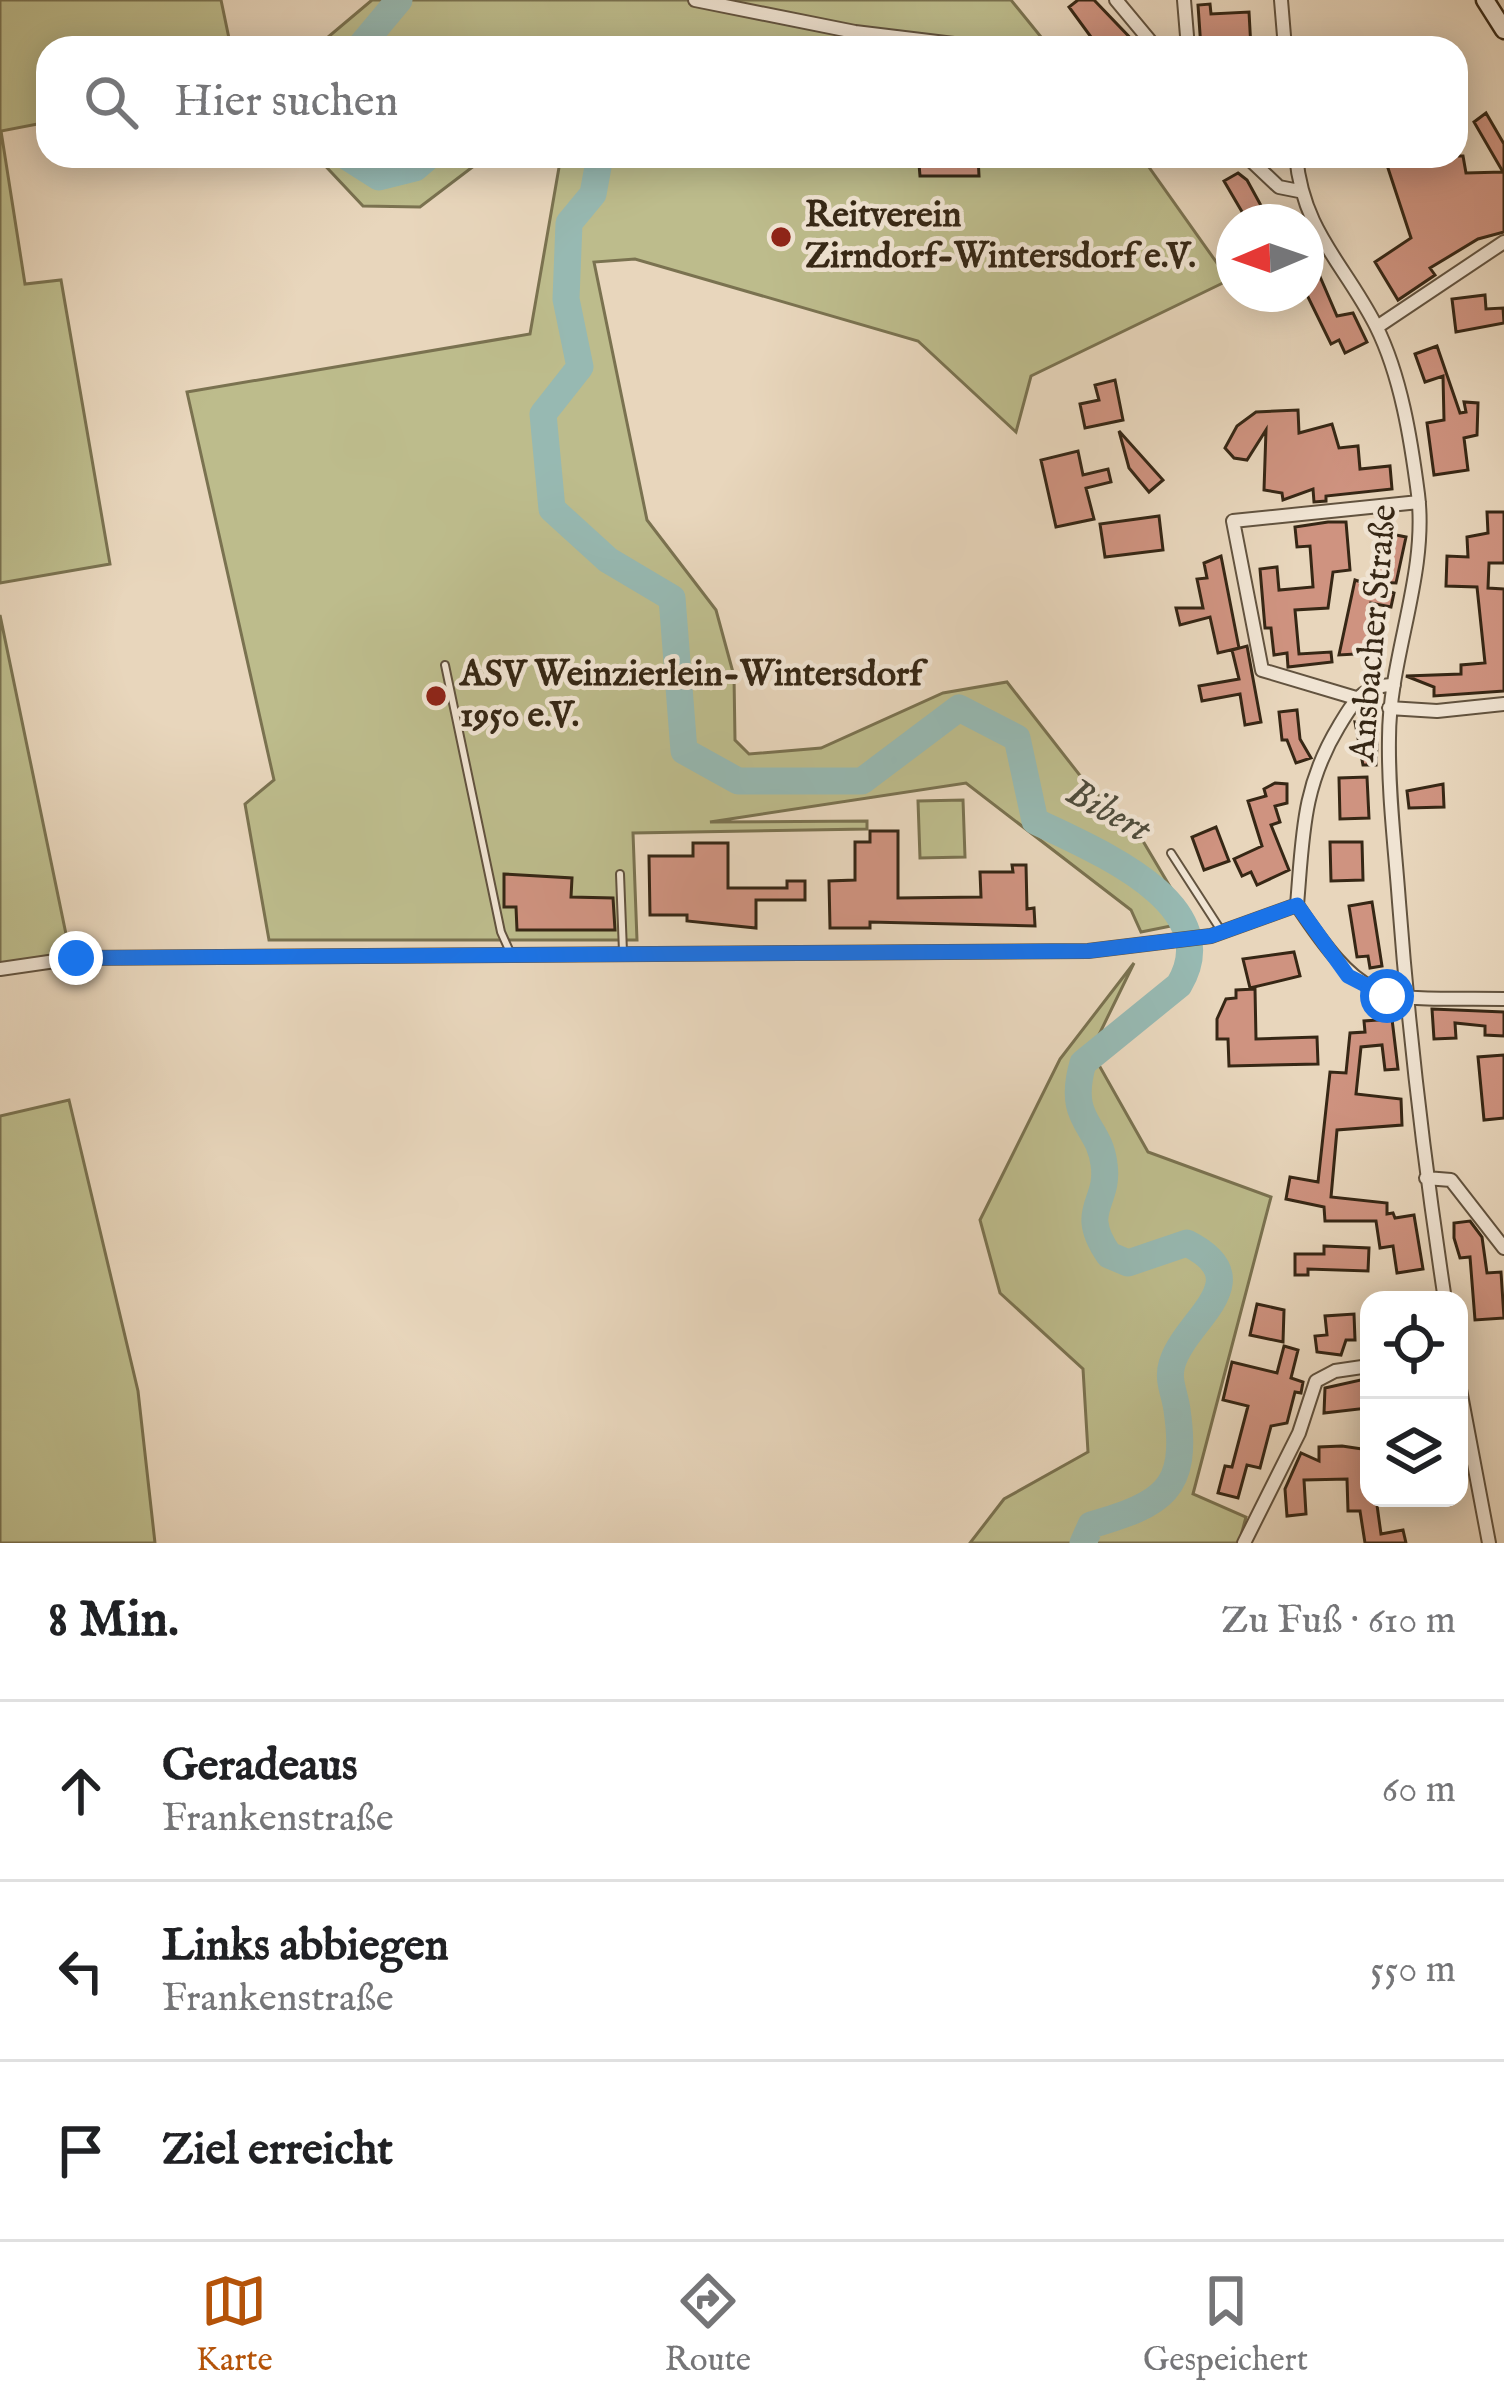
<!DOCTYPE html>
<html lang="de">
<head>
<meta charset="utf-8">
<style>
	body { margin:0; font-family:"IM FELL English",serif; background:#f2f2f2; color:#202124 }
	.controls { position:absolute; right:36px; bottom:36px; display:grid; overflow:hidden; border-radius:24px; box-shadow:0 6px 30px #0003 }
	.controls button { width:108px; height:108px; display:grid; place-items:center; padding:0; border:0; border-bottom:3px solid #e0e0e0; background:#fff; color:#202124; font:60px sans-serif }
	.compass { position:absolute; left:1216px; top:204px; width:108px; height:108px; border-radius:50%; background:#fff; box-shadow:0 6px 30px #0003; rotate:268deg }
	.stop { position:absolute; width:36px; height:36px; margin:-27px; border:9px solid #1a73e8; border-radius:50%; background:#fff }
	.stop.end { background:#1a73e8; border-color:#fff; box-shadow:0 3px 12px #0008 }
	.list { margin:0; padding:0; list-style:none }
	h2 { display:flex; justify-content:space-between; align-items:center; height:156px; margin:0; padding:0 48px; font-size:51px }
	h2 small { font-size:39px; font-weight:400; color:#757577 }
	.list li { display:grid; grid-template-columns:78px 1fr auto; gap:36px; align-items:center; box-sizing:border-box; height:180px; padding:0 48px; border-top:3px solid #e0e0e0 }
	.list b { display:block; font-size:45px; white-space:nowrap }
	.list p { margin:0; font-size:39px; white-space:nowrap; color:#757577 }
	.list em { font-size:39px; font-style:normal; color:#757577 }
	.icon { flex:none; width:66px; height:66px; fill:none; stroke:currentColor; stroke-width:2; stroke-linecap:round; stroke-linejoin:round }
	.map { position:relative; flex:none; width:1504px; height:1543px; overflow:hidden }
	.search { position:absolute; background:#fff; box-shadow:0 6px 30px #0003; left:36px; right:36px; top:36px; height:132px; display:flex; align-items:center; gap:30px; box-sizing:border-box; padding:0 42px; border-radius:36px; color:#757577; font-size:45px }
	.sheet { height:696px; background:#fff }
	nav { display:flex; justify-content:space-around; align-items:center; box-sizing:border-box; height:168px; border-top:3px solid #e0e0e0; background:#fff; font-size:33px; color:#757577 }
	nav a { display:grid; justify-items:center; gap:6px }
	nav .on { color:#b45309 }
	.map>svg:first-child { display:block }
</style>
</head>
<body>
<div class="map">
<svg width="1504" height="1543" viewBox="0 0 1504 1543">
	<rect width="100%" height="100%" fill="#e8d6bc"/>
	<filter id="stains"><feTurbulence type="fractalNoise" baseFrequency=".00167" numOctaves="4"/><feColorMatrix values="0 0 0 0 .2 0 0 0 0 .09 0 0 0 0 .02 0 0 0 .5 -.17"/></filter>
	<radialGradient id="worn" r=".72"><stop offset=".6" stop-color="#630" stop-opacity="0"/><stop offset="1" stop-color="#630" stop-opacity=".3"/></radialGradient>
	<path fill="#bdbc8c" stroke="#7a7250" stroke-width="3" d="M0,0H221L231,48H48V122L1,131L25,284L61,280L110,564L0,583Z
		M372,0H1011L1050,48H315Z
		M316,156H487L420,207L363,206Z
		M561,156H1141L1229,280L1031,376L1016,432L918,341L635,259L594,262L647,520L716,610L734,676L735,740L749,754L821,748L943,693L1007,682L1089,787L1134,826L1191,922L1141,932L1131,910L966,783L710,822L867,821V829L633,833L637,940H269L245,804L274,780L187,392L530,334Z
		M0,615L67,939L50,966L0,973Z
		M963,800L965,857L920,858L918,801Z
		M1134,963L1091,1051L1148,1152L1271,1197L1193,1494L1246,1517L1239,1543H970L1004,1499L1088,1452L1083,1369L1000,1293L980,1220L1060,1059Z
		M69,1100L138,1391L155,1543H0V1116Z"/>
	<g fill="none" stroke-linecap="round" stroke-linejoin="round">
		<path stroke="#97b9b2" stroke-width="27" d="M359,48L399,0
			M346,156L379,177L415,168L429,156
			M600,156L593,194L569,223L566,299L580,367L543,414L552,509L608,560L672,598L684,751L738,781H862L959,708L1017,738L1035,821C1089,848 1229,902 1179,985L1083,1063C1066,1122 1099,1123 1104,1164C1110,1204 1077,1209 1109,1255L1128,1263L1187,1243C1262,1281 1185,1319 1172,1364C1167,1381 1175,1393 1177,1410C1189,1491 1162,1504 1091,1525L1083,1543"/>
	</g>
	<path fill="#cf9380" stroke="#362715" stroke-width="3" d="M1078,0H1094L1140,48H1099L1069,7Z
		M1210,4L1211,14L1249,12L1251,48H1201L1198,5Z
		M1486,113L1504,144V232L1478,239L1430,268L1435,275L1398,300L1375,262L1411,238L1384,156H1463L1466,173L1503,172L1474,122Z
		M978,156L979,176H920L919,164L936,163V158Z
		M1238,173L1247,180L1270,222H1248L1224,181Z
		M1318,272L1337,316L1353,313L1367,342L1345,353L1339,340L1331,344L1306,293V278Z
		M1485,295L1486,309L1503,308L1504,323L1456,332L1452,299Z
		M1437,346L1460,413L1466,412L1464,402L1478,403L1477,435L1464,438L1468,470L1434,475L1427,423L1444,420L1443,376L1425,382L1415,354Z
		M1115,380L1123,420L1085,428L1080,404L1099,400L1095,385Z
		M1298,410L1299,433L1332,424L1339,448L1358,446L1360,469L1390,466L1392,489L1326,496V501L1314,502L1313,489L1283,500L1282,493L1264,490L1266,430L1247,460L1234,458L1225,448L1237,426L1256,412Z
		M1119,431L1163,480L1149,492L1129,468Z
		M1078,451L1083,475L1108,469L1111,482L1086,488L1094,519L1056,527L1041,460Z
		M1487,512H1504V563H1489L1488,588L1504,589V691L1434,696V687L1406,676L1461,674V665L1485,663L1477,587L1446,586L1447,556L1468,557L1467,537L1488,533Z
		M1159,516L1163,550L1105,557L1100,524Z
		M1328,522H1346L1350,570L1333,572L1328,608L1295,610L1299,654L1331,652L1332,662L1288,667L1287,653L1274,655L1271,628H1265L1260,569L1277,567L1279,590L1313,587L1310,546L1297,547L1295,527Z
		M1386,533L1406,537L1396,583L1375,582Z
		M1221,556L1239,648L1218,653L1210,617L1180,625L1176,608H1203L1197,579L1207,578L1204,563Z
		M1355,580L1394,593L1391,607L1371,603L1373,653L1339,655Z
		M1247,646L1261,722L1245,725L1240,694L1202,701L1199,686L1239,679L1232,650Z
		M1297,710L1300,739L1311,758L1296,763L1287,740H1282L1279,712Z
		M1355,722L1378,725L1376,765H1363Z
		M1367,777L1369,818L1340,819L1339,778Z
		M1275,783L1287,784V803L1275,806L1280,822L1271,825L1289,870L1257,885L1251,872L1242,876L1234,859L1262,846L1248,801L1266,796L1264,789Z
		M1443,784L1444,807L1409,808L1407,791Z
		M1216,827L1229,861L1204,870L1192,837Z
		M870,831H898V898L981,897L980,872H1013L1012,865H1026L1027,909L1034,908L1035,926L870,922V928H830L829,881L855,880V842H870Z
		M1330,842H1362L1363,880L1331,881Z
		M693,843H728V888H787V881H805V900H756V928L687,921V915H650L649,856H693Z
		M504,874L572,878L571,897L613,898L615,930H517L516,907H504Z
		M1372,902L1382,966L1370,968L1368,956L1357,957L1349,906Z
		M1294,952L1300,976L1250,988L1243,959Z
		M1255,989L1256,1039L1317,1037L1318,1064L1229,1066L1228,1039H1217V1019L1226,999L1236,998V990Z
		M1432,1009L1504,1012V1036L1485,1035V1026L1455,1023L1456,1038L1434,1039Z
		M1392,1019L1398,1069L1385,1070L1382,1045L1361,1047L1356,1094L1401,1099L1402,1125L1337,1130L1331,1197L1387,1203V1214L1393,1213L1395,1218L1414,1215L1423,1269L1397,1273L1393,1246L1380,1248L1376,1221H1325L1324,1207L1286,1199L1290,1177L1318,1182L1330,1072L1346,1073L1350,1033L1365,1032L1364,1021Z
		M1504,1055V1118L1484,1120L1478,1057Z
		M1470,1221L1482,1237L1487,1273L1501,1272L1504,1318L1475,1320L1470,1257L1460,1258L1454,1238V1223Z
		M1324,1246L1369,1248L1368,1271L1308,1269V1275H1295V1254H1324Z
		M1257,1304L1284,1310L1283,1342L1250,1335Z
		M1354,1314L1355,1340H1346L1341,1355L1317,1352L1315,1336L1327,1335L1325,1316Z
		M1284,1346L1298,1350L1291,1378L1303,1382L1301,1393L1295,1392L1287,1423L1271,1426L1260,1468L1247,1465L1238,1498L1218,1493L1225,1466L1232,1467L1248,1406L1223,1400L1232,1362L1277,1373Z
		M1365,1379L1368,1408L1324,1413L1325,1388Z
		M1342,1446L1369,1450V1498H1376L1381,1534L1403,1530L1406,1543H1365L1360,1511H1348L1347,1479L1304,1480L1306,1514L1287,1516L1285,1489L1301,1453L1319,1461V1447Z"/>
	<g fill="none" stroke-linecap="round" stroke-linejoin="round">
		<defs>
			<path id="service" d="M445,665L501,932L510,952
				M1171,853L1222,932
				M620,874L623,952"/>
			<path id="minor" d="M695,0L855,32L987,48
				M1116,0L1156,48
				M1184,0L1188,48
				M1281,0L1285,48
				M1246,156L1279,187L1299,191
				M1296,156C1303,232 1344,263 1376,326C1401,376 1411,440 1418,494C1428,575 1389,657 1389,738C1388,792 1395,847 1399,902C1409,1035 1425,1168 1445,1300
				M1377,327L1504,242
				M1394,685C1363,685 1354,701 1339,726C1302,787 1303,835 1297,905C1369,1013 1381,997 1504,999
				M1356,698L1262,670L1233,521L1419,502
				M1389,708L1437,711L1504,704
				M0,969L76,958L1088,951L1211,936L1297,905
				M1426,1178L1451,1180L1504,1248
				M1459,1384L1489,1543
				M1244,1543L1299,1433L1316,1381L1335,1371L1369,1366"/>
			<path id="secondary" d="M1485,0L1504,30"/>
		</defs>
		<use href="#service" stroke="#62533f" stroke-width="10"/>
		<use href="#minor" stroke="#62533f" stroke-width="16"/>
		<use href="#secondary" stroke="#362715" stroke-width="21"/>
		<use href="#service" stroke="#f0e4d3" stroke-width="6"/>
		<use href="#minor" stroke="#f0e4d3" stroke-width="12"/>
		<use href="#secondary" stroke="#f0e4d3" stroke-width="16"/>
	</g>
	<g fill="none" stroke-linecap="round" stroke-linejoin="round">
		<path stroke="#1a73e8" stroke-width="15" d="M76,958L1088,951L1211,936L1297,905L1348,976L1387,996"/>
	</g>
	<g fill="#8f2418" stroke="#f0e4d3" stroke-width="4.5">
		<circle cx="781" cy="237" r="12"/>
		<circle cx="436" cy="696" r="12"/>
	</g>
	<g text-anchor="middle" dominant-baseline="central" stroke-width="9" stroke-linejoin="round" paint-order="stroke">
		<g font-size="36" font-weight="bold" fill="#362715" stroke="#f0e4d3" text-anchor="start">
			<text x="805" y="216">Reitverein<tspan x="805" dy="41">Zirndorf-Wintersdorf e.V.</tspan></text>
			<text x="460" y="675">ASV Weinzierlein-Wintersdorf<tspan x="460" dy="41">1950 e.V.</tspan></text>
		</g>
		<g font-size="36" fill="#362715" stroke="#f0e4d3">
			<text transform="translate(1374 633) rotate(-85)">Ansbacher Straße</text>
		</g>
		<g font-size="39" font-style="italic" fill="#4e4c3c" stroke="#f0e4d3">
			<text transform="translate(1108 812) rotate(29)">Bibert</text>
		</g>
	</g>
	<rect width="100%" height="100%" filter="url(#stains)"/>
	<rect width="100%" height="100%" fill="url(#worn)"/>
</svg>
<div class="controls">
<button><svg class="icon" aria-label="locate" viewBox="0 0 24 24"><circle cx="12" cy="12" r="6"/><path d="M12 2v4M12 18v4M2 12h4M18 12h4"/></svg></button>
<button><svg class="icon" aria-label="layers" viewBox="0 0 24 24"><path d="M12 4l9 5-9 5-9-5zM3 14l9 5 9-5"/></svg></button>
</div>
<svg class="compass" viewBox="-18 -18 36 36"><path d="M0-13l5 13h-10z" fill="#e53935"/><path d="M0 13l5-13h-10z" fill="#757577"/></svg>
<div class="stop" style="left:1387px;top:996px"></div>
<div class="stop end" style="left:76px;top:958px"></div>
<div class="search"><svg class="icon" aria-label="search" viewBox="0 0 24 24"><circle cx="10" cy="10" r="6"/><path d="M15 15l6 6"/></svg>Hier suchen</div>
</div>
<section class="sheet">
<h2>8 Min.<small>Zu Fuß · 610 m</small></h2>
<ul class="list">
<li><svg class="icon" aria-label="ahead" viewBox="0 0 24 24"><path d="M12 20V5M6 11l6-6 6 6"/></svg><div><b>Geradeaus</b><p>Frankenstraße</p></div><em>60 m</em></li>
<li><svg class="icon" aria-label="left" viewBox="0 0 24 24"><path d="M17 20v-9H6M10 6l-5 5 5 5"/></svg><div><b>Links abbiegen</b><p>Frankenstraße</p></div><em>550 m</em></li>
<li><svg class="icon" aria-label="arrive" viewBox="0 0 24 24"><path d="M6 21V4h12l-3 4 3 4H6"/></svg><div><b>Ziel erreicht</b></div></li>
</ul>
</section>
<nav>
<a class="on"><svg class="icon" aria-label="map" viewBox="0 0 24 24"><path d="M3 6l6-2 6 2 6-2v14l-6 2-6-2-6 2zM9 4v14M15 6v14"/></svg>Karte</a>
<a><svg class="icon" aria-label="directions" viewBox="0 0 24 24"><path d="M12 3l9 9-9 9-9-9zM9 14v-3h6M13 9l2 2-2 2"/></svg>Route</a>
<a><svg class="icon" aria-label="saved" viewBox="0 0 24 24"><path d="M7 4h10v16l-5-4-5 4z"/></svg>Gespeichert</a>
</nav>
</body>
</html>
